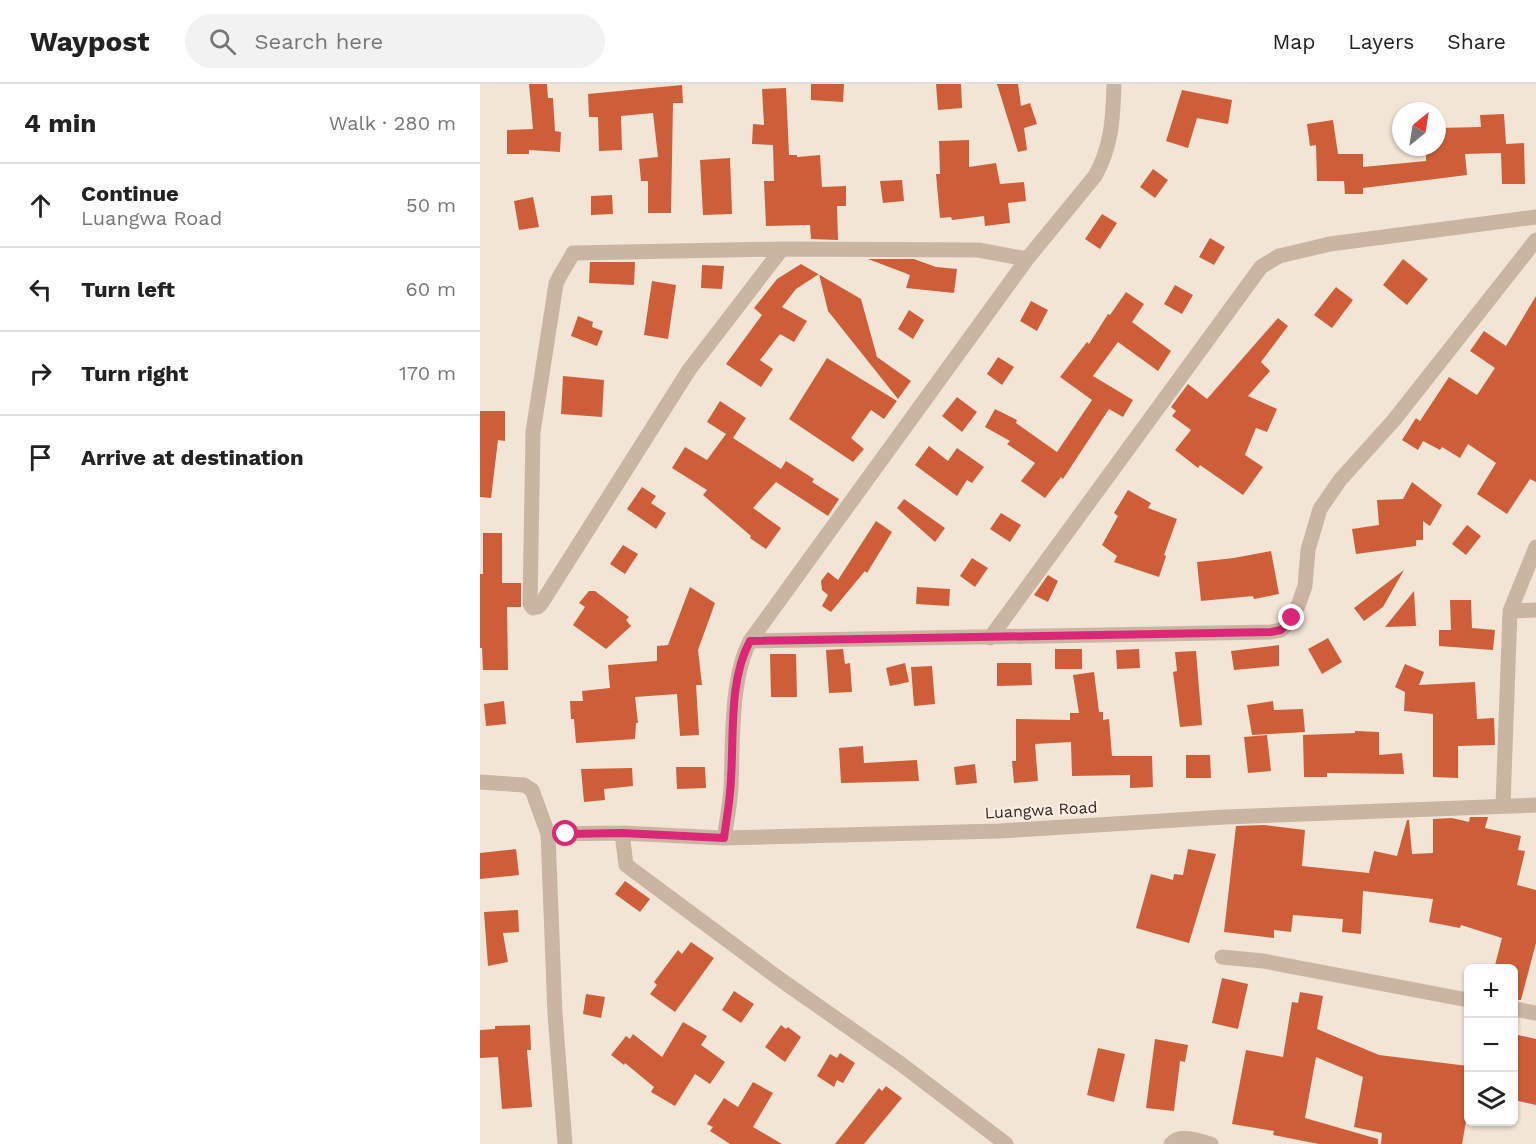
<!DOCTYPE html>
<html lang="en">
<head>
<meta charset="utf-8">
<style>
	body { margin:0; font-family:"Work Sans",sans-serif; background:#f2f2f2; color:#222 }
	.controls { position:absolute; right:18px; bottom:18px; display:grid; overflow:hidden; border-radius:9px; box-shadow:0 2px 4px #0004 }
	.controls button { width:54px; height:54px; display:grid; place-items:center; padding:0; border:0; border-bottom:2px solid #e0e0e0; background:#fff; color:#222; font:30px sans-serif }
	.compass { position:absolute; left:912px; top:18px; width:54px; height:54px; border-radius:50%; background:#fff; box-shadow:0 2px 4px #0004; rotate:30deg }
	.stop { position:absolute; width:18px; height:18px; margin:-14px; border:4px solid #db2777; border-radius:50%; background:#fff }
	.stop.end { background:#db2777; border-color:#fff; box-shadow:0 2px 6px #0008 }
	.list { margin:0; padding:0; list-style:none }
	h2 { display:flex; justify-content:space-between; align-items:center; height:78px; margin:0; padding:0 24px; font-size:26px }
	h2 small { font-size:20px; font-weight:400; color:#767676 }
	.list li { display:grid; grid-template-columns:39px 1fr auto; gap:18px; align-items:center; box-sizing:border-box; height:84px; padding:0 24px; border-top:2px solid #e0e0e0 }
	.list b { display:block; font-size:22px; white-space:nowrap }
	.list p { margin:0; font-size:20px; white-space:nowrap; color:#767676 }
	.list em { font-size:20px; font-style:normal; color:#767676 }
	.icon { flex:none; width:33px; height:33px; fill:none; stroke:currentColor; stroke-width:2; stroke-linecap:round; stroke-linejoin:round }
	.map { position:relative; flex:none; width:1056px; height:1060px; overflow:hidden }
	header { display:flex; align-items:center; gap:36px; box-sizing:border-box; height:84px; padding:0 30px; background:#fff; border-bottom:2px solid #e0e0e0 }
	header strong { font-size:28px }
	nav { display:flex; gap:33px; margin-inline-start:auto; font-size:21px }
	.search { width:420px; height:54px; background:#f2f2f2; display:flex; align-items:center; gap:15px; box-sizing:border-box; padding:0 21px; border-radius:33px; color:#767676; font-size:22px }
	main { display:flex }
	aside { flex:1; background:#fff }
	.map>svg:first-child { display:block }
</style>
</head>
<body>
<header>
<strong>Waypost</strong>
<div class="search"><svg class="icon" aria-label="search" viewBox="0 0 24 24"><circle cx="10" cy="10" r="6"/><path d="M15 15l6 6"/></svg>Search here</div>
<nav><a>Map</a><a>Layers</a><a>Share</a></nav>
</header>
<main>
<aside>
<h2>4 min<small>Walk · 280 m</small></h2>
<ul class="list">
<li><svg class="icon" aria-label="ahead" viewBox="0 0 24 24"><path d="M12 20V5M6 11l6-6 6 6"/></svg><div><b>Continue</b><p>Luangwa Road</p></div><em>50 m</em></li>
<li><svg class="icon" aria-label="left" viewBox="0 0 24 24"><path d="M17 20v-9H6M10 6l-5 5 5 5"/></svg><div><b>Turn left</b></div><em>60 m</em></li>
<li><svg class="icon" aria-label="right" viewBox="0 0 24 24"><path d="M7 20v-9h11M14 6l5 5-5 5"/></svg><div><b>Turn right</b></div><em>170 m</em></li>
<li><svg class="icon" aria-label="arrive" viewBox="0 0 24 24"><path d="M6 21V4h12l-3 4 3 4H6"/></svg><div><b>Arrive at destination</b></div></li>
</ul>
</aside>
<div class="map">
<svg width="1056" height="1060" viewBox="0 0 1056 1060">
	<rect width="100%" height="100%" fill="#f2e5d6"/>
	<path fill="#cd5e39" d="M49,0H67L68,14H73L75,47L81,48L80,68L49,66V70H27V46L53,45Z
		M331,0H364L363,18L331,16Z
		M456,0H481L482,24L458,26Z
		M517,0H538L541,22L550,19L557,40L544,44L547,66L538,68Z
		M202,1L203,19H193L191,129H168V97H161L159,75L178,73L173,29L141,32L142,66L119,67L118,33H109L108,10Z
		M306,4L309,71H317V73L340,71L342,103L366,102V122H357L358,156L331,155L330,141L286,142L284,97H294L293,61L272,60L273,40L284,41L282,5Z
		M702,6L752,16L748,40L717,34L708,64L686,57Z
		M1024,30L1026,60L1044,59L1045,100H1022L1021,69L985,70L987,91L883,104V110H865L864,97H837L836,61L830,62L827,40L853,36L858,70H883V83L946,77V63H957V44L1001,43L1000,31Z
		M489,56V83L516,79L520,100L544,98L546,117L528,119L530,139L505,142L504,132L472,136L471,133L460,134L456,90H460L459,57Z
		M250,74L252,130L223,131L220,76Z
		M673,85L688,96L675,114L660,103Z
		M422,96L424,117L403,119L400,97Z
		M132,111L133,130L111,131V112Z
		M53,113L59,143L39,146L34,117Z
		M622,130L637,139L620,165L605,155Z
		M730,154L745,163L734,181L719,173Z
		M388,175H434L456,183L477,185L474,209L426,204L430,191Z
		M923,175L948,195L927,221L903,201Z
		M110,178H155L154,201L109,199Z
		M321,180L381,215L397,273L431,297L418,315L348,227L339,190L316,205L302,223L327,237L314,258L300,250L280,276L293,285L281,303L246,280L282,231L274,224L297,195Z
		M222,181L244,182L242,205L221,204Z
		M172,197L196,201L188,255L164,251Z
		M695,201L713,211L702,230L684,220Z
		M856,203L873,216L852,244L834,231Z
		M646,208L664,220L652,238L691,267L678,287L638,258L613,292L653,316L643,333L629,325L583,395L581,393L565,414L541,397L555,379L527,360L530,357L505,343L515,325L537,336L536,339L577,368L612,316L580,293L607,258L609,260L628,230L630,231Z
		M1056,212V398L1050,395L1027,430L997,410L1016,379L988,360L980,374L962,363L960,366L943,357L938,366L922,356L936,334L940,337L969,293L997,311L1015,284L990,267L1004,247L1026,262Z
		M551,217L568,226L557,247L540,237Z
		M429,226L444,236L433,255L418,245Z
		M98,232L113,238L112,243L123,247L117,262L91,252Z
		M798,234L808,242L781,278L790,287L768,312L797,325L787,348L776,344L765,371L783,383L763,411L720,381L718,384L695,366L711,346L692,332L696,327L691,323L708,300L727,315Z
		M518,273L534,283L522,301L507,290Z
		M347,274L417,317L404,335L391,326L371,354L384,365L373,378L309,335Z
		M83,292L124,296L122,333L81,330Z
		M477,313L497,328L482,348L462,332Z
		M240,317L266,334L253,354L301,385L306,377L334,395L332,398L359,415L348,432L296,398L273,424L301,444L286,465L270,454L271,452L223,411L227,406L192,384L205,363L227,376L246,350L227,338Z
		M0,327H25V357L18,356L11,414L0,413Z
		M449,362L468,377L477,364L504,383L492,399L487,396L477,412L435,381Z
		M932,398L962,421L950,442L943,437V456H936V462L876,470L872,445L899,441L897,416L923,415Z
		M162,403L176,412L171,419L186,429L176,445L147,425Z
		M648,406L671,419L668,424L697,435L684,471L686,472L679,493L634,478L637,472L622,461L638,432L634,429Z
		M424,415L465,444L455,458L417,424Z
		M521,429L541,441L530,458L510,445Z
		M396,437L412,448L387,489L385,487L351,528L342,522L348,511L342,506L341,497L348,488L358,496Z
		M987,441L1001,452L986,471L972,460Z
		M3,449H22V499H41V523H27L28,586H3L2,564H0V490H3Z
		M143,461L158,470L145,490L130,480Z
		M791,467L799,510L774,515L773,512L721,517L717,478L754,474Z
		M492,474L508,484L495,503L480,492Z
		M924,486L903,523L884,537L874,524Z
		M568,491L578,497L568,518L554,511Z
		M210,503L235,519L218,566L222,601H216L219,651L200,652L197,610L155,613L158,639H156L155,655L96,659L94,635H91L90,617H103L102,607L130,604L128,581L177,577V562L188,561Z
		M437,503L470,505L469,522L436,520Z
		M109,507H115L149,533L146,536L151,542L126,565L93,541L105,523L99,519Z
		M934,507L936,542L905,543Z
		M970,516H991L992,544L1015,546L1013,566L959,562V546H971Z
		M848,554L862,578L842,590L828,565Z
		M799,561V582L754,586L751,567Z
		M363,565L365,580L370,579L372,608L349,609L346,566Z
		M575,565H602V585H575Z
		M659,565L660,584L637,585L636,566Z
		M716,567L722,641L700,643L693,588L697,587L695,568Z
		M290,570H316L317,613H291Z
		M425,579L429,598L410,602L406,584Z
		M517,579H551L552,601L517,602Z
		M925,580L944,588L939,601L995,598L997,635L1014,634L1015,661L978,662V694L953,693V630L924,627L925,608L915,603Z
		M452,582L455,620L434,622L431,583Z
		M614,588L619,628H623V636L629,635L632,672H672L673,703L650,704V691L592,692L591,658L555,660L558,697L534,699L532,677H536V635L590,636V629H599L593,591Z
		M24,617L26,640L6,642L4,620Z
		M793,617L794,626L823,625L825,648L772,651L767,621Z
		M875,647L899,648V671L922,669L924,690L847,689V693H824L823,651L875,649Z
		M787,651L791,687L768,689L764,653Z
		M383,662L384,679L437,676L439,697L361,699L359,664Z
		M706,671H730L731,694H706Z
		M495,680L497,699L476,701L474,683Z
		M196,683H225L226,704L197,705Z
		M152,684L153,702L124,705L125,716L104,718L101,685Z
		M990,733H1008L1005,744L1041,752L1038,766L1045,767L1037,801L1056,806V859L1041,916H1034V885H1014L1022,854L981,841L980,844L949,838L953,815L883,807L881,850L862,848L863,835L813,831L811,848L794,846V854L744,848L756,742L784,741L825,746L822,782L889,789L894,767L917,772L927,736H929L932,770L953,769V735L972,734L989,738Z
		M36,765L39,791L0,795V769Z
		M708,765L736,770L709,859L656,844L671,790L693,796L694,790L703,791Z
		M145,797L170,815L160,828L135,810Z
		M38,826L39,848L23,849L28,878L8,882L4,828Z
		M211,858L234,874L195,928L170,910L177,901L174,898L198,866L202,870Z
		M742,894L768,900L758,945L732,939Z
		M254,907L274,920L261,939L242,926Z
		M820,908L843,912L837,945L899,971L988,982V1026L982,1060H901L902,1049L874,1043L883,993L836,973L825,1034L898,1055V1060H839L793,1051L794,1047L752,1040L766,966L803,973L812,918L818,919Z
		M106,910L125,913L121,934L103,930Z
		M203,938L227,952L221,961L245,978L230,1000L215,990L195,1022L171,1008L174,1003L145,979L144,981L131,971L146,952L150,955L153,950L182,973Z
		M50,941L51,966H47L52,1023L22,1025L18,973L0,974V946L15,945V942Z
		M301,941L306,945L308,943L321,953L305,978L285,963Z
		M1038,951L1056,955V1021L1034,1016V968Z
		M675,955L708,961L705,978L700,977L694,1027L666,1024Z
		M618,964L645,970L634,1018L607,1011Z
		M360,969L375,979L363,999L357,996L354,1003L337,992L350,970L357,974Z
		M273,998L293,1009L273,1043L302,1060H250L230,1047L233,1043L227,1040L244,1014L258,1023Z
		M406,1002L422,1014L384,1060H355L399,1004L402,1007Z"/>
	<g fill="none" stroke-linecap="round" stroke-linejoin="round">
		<path stroke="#cab5a2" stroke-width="15" d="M302,165L93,169C88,180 80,189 76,200L53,348L50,520L53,524L58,523L61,520L209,286L302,165L498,166L547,175
			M1030,527L1056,526
			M510,554L781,183L799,172L850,160L1056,133
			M270,557L791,548L801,546L805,542L818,522L825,502L828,466L840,425L860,396L914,336L1056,156
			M0,698L44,701L52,706L68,750L75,930L85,1060
			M1023,721L1030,527L1056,463
			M142,749L146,781L301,896L421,980L526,1060
			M68,750L142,749L244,754L520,747L745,733L1056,721
			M244,754C247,737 250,720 251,703C253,660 250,595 270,557L547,175L615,92C632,62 633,33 634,0
			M742,873L783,877L988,916
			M1034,925L1056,929
			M691,1060C701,1049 718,1057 731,1060"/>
	</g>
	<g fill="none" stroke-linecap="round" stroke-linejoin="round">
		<path stroke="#db2777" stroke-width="8" d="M86,750L142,749L244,754C246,738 249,723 250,708C255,661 247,599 270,557L791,548L801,546L812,534"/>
	</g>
	<g text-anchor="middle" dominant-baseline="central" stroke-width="4.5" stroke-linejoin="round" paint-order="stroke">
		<g font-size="16" fill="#352a25" stroke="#faefe2">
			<text transform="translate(561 726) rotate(-3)">Luangwa Road</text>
		</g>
	</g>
</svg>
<div class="controls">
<button>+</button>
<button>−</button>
<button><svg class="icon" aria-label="layers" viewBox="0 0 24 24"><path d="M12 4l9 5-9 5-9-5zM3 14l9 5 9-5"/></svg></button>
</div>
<svg class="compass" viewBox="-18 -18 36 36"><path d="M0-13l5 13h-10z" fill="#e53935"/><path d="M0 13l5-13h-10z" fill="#767676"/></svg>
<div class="stop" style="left:86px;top:750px"></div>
<div class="stop end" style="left:812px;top:534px"></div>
</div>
</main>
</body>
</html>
